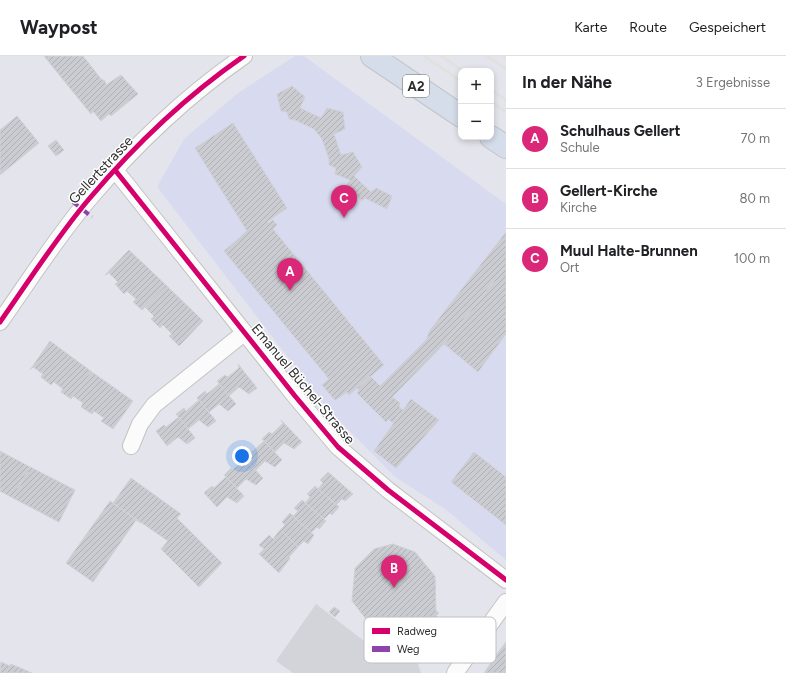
<!DOCTYPE html>
<html lang="de">
<head>
<meta charset="utf-8">
<style>
	body { margin:0; font-family:Figtree,sans-serif; background:#f2f2f2; color:#202124 }
	.controls { position:absolute; right:12px; top:12px; display:grid; overflow:hidden; border-radius:8px; box-shadow:0 2px 6px #0003 }
	.controls button { width:36px; height:36px; display:grid; place-items:center; padding:0; border:0; border-bottom:1px solid #e0e0e0; background:#fff; color:#202124; font:20px sans-serif }
	.you { position:absolute; left:242px; top:400px; width:14px; height:14px; margin:-10px; border:3px solid #fff; border-radius:50%; background:#1a73e8; box-shadow:0 0 0 6px #1a73e833 }
	.badge { display:grid; place-items:center; width:26px; height:26px; border-radius:50%; background:#db2777; color:#fff; font-size:13px; font-weight:700 }
	.pin { position:absolute; translate:-50% -33px; filter:drop-shadow(0 1px 2px #0008) }
	.pin::after { content:''; position:absolute; top:21px; width:14px; height:12px; background:inherit; clip-path:polygon(0 0,100% 0,50% 100%) }
	.list { margin:0; padding:0; list-style:none }
	h2 { display:flex; justify-content:space-between; align-items:center; height:52px; margin:0; padding:0 16px; font-size:17px }
	h2 small { font-size:13px; font-weight:400; color:#757577 }
	.list li { display:grid; grid-template-columns:26px 1fr auto; gap:12px; align-items:center; box-sizing:border-box; height:60px; padding:0 16px; border-top:1px solid #e0e0e0 }
	.list b { display:block; font-size:15px; white-space:nowrap }
	.list p { margin:0; font-size:13px; white-space:nowrap; color:#757577 }
	.list em { font-size:13px; font-style:normal; color:#757577 }
	.map { position:relative; flex:none; width:506px; height:617px; overflow:hidden }
	header { display:flex; align-items:center; gap:24px; box-sizing:border-box; height:56px; padding:0 20px; background:#fff; border-bottom:1px solid #e0e0e0 }
	header strong { font-size:19px }
	nav { display:flex; gap:22px; margin-inline-start:auto; font-size:14px }
	main { display:flex }
	aside { flex:1; background:#fff }
	.map>svg:first-child { display:block }
</style>
</head>
<body>
<header>
<strong>Waypost</strong>
<nav><a>Karte</a><a>Route</a><a>Gespeichert</a></nav>
</header>
<main>
<div class="map">
<svg width="506" height="617" viewBox="0 0 506 617">
	<defs>
		<pattern id="building-hatch" width="6" height="6" patternUnits="userSpaceOnUse"><rect width="6" height="6" fill="#cbccd1"/><path d="M-1 1l2-2M0 6l6-6M5 7l2-2" fill="none" stroke="#afb0b4"/></pattern>
	</defs>
	<rect width="100%" height="100%" fill="#e4e5ec"/>
	<path fill="#d8dbef" d="M295,0H304L506,148V504L445,453L395,421L328,353L157,131L184,83L238,37Z"/>
	<path fill="#d3d4da" d="M316,548L368,588L373,572L409,582L421,617H293L276,605Z"/>
	<path fill="url(#building-hatch)" stroke="#d0d1d7" d="M44,0H83L91,10L76,22L74,20L65,26Z
		M91,10L101,23L105,25L106,29L121,19L138,38L111,60L109,58L101,65L93,55L91,58L65,26L74,20L76,22Z
		M292,30L305,41L300,52L321,62L327,52L343,56L345,73L334,78L341,99L353,96L362,111L354,120L371,136L376,132L392,140L387,153L365,142L362,145L346,130L350,124L335,118L336,112L329,109V103L322,83L314,73L295,64L289,63L287,56L281,55L277,38Z
		M17,60L39,87L0,119V74Z
		M233,67L287,152L267,166L269,167L273,164L277,169L273,173L384,309L349,339L347,336L335,344L322,329L329,323L224,195L247,175L195,92Z
		M56,84L64,94L56,100L48,90Z
		M506,176V210L444,288L392,341L400,347L399,351L403,354L393,367L388,363L386,366L357,337L359,334L357,332L370,320L380,330L426,284L430,274Z
		M129,194L167,230L142,254L133,246L136,243L127,235L124,238L115,228L118,226L109,217L105,219Z
		M506,210V278L478,316L444,288Z
		M167,230L203,265L179,290L169,280L172,278L163,269L160,272L151,263L154,260L145,251Z
		M50,285L92,316L71,343L61,336L63,333L54,326L51,329L41,321L43,318L33,311L30,314Z
		M238,308L257,332L249,338L239,331L229,340L217,325L225,319L227,321L229,320L239,312Z
		M92,316L133,345L113,373L101,365L104,362L94,355L92,358L81,351L83,347L73,340Z
		M219,328L236,348L228,355L219,348L209,356L197,342L205,335L207,338Z
		M411,343L439,364L396,412L374,395Z
		M199,344L216,365L208,371L199,364L188,373L176,358L184,352L186,355Z
		M179,361L195,382L187,388L178,381L167,390L156,375L164,369L166,371Z
		M281,364L302,386L294,393L284,387L275,396L262,383L269,376L272,378L283,367Z
		M264,385L282,404L275,411L265,405L256,414L243,401L250,394L252,396Z
		M0,395L30,411L13,442L0,435Z
		M474,396L506,421V469L451,426Z
		M245,403L263,422L256,429L246,423L237,432L224,419L231,412L233,414Z
		M30,411L75,434L59,466L13,442Z
		M328,416L353,438L345,445L342,443L336,449L318,433L323,427L320,424Z
		M226,421L244,440L237,447L227,441L217,451L204,437L212,430L214,432Z
		M131,422L181,458L177,462L222,507L199,531L161,493L168,485L113,447Z
		M315,430L339,451L332,459L330,457L324,463L305,447L310,441L307,438Z
		M302,444L326,465L319,473L317,471L311,477L293,460L298,455L294,452Z
		M110,445L141,467L136,464L93,526L66,507Z
		M290,457L314,479L308,488L304,485L298,491L280,474L285,469L282,466Z
		M280,474L298,491L289,501L290,502L279,517L259,498L264,493L259,489L269,479L273,483Z
		M393,488L415,496L435,520L436,555L439,557L436,560L446,570L424,592L414,582L411,585L409,582L373,572L352,545L355,512L374,493Z
		M334,551L340,555L335,561L329,556Z
		M506,586V617H484L499,595Z
		M1,606L10,610L11,608L32,617H0Z"/>
	<g fill="none" stroke-linecap="round" stroke-linejoin="round">
		<defs>
			<path id="minor" d="M115,114L295,340L338,391L388,434L506,524
				M0,266C29,225 56,182 89,143C134,90 186,40 244,0
				M131,390L140,368L154,349L244,277
				M455,617L506,546"/>
			<path id="highway" d="M372,0L461,60
				M491,81L506,91"/>
		</defs>
		<use href="#minor" stroke="#c3c3c4" stroke-width="18"/>
		<use href="#highway" stroke="#c4c4c6" stroke-width="24"/>
		<use href="#minor" stroke="#fbfbfc" stroke-width="16"/>
		<use href="#highway" stroke="#d5dcea" stroke-width="22"/>
		<path stroke="#e1e1df" stroke-width="3" d="M424,0L461,25
			M441,0L463,15
			M487,0L506,13
			M504,0L506,1
			M491,34L506,44
			M491,45L506,56"/>
		<path stroke="#8e44ad" stroke-width="4" stroke-dasharray="8 4" stroke-linecap="butt" d="M73,146L92,161"/>
		<defs>
			<path id="cycleway" d="M115,114L295,340L338,391L388,434L506,524
				M0,266C29,225 56,182 89,143C134,90 186,40 244,0"/>
		</defs>
		<use href="#cycleway" stroke="#fff" stroke-width="8"/>
		<use href="#cycleway" stroke="#d6006c" stroke-width="5"/>
	</g>
	<g text-anchor="middle" dominant-baseline="central" stroke-width="3" stroke-linejoin="round" paint-order="stroke">
		<rect fill="#fff" stroke="#6d6d6d" stroke-width="1" x="403" y="19" width="26" height="22" rx="3"/>
		<g font-size="13" font-weight="bold" fill="#2e2e2e">
			<text x="416" y="30">A2</text>
		</g>
		<g font-size="14" fill="#2e2e2e" stroke="#fff">
			<text transform="translate(101 114) rotate(-47)">Gellertstrasse</text>
			<text transform="translate(303 328) rotate(50)">Emanuel Büchel-Strasse</text>
		</g>
	</g>
	<rect x="364" y="561" width="132" height="46" rx="6" fill="#fff" stroke="#c0c0c0" stroke-width="1"/>
	<rect x="372" y="572" width="18" height="6" fill="#d6006c"/>
	<rect x="372" y="590" width="18" height="6" fill="#8e44ad"/>
	<g font-size="11" fill="#2e2e2e">
		<text x="397" y="579">Radweg</text>
		<text x="397" y="597">Weg</text>
	</g>
</svg>
<div class="controls">
<button>+</button>
<button>−</button>
</div>
<div class="you"></div>
<div class="pin badge" style="left:290px;top:235px">A</div>
<div class="pin badge" style="left:394px;top:532px">B</div>
<div class="pin badge" style="left:344px;top:162px">C</div>
</div>
<aside>
<h2>In der Nähe<small>3 Ergebnisse</small></h2>
<ul class="list">
<li><span class="badge">A</span><div><b>Schulhaus Gellert</b><p>Schule</p></div><em>70 m</em></li>
<li><span class="badge">B</span><div><b>Gellert-Kirche</b><p>Kirche</p></div><em>80 m</em></li>
<li><span class="badge">C</span><div><b>Muul Halte-Brunnen</b><p>Ort</p></div><em>100 m</em></li>
</ul>
</aside>
</main>
</body>
</html>
